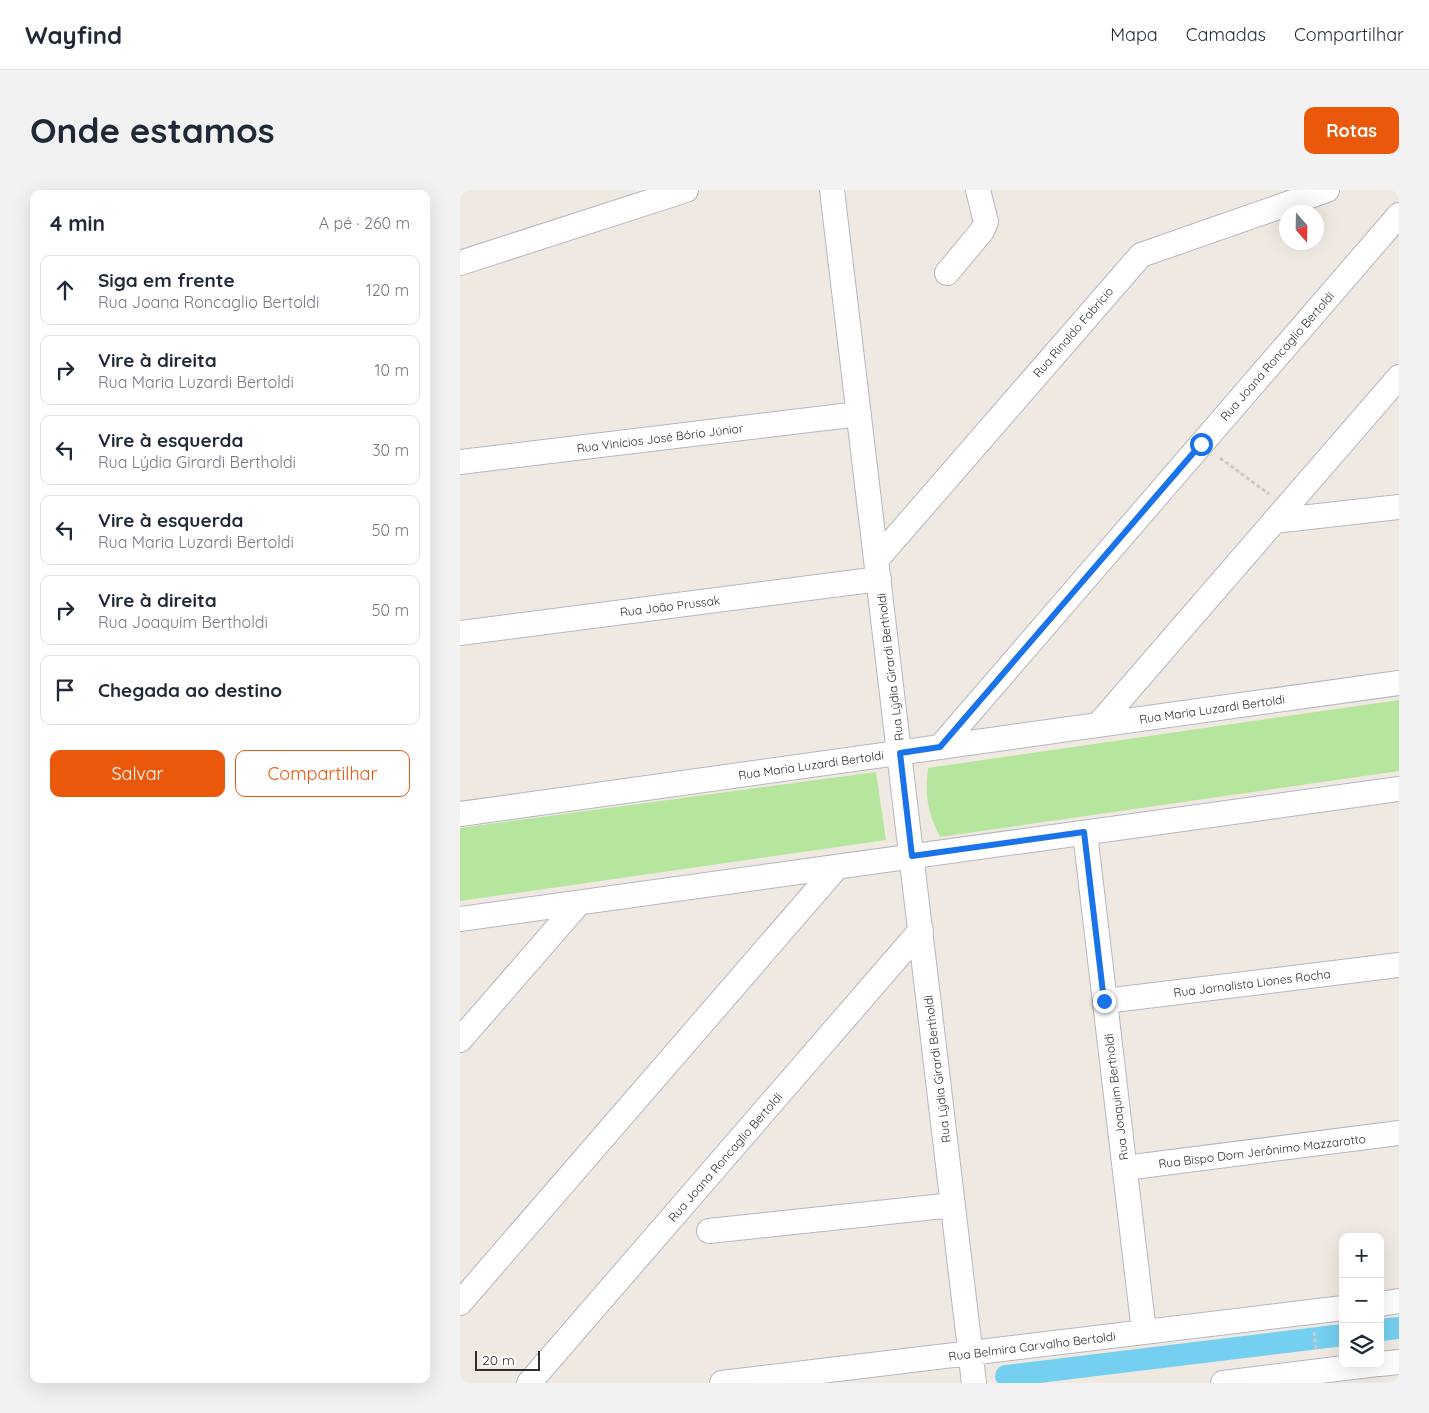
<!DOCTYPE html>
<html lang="pt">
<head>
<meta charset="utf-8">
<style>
	body { margin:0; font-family:Quicksand,sans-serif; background:#f2f2f3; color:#1f2937 }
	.controls { position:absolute; right:15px; bottom:15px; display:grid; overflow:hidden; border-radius:10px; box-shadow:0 5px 20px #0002 }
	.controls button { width:45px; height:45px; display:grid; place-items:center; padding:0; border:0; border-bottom:1px solid #e0e1e3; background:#fff; color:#1f2937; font:25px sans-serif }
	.compass { position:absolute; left:819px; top:15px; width:45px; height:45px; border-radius:50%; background:#fff; box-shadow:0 5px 20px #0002; rotate:160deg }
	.scale { position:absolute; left:15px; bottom:12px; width:65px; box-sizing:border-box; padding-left:5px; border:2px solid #2e2e2e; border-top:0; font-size:14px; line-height:18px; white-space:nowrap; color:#2e2e2e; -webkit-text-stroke:4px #fff; paint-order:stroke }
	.stop { position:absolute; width:15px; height:15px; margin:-11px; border:4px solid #1a73e8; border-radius:50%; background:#fff }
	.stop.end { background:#1a73e8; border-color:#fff; box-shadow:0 1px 5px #0008 }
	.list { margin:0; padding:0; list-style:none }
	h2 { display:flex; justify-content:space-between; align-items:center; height:65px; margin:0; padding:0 20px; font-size:21px }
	h2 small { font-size:16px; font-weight:400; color:#747a83 }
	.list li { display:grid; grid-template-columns:32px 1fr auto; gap:15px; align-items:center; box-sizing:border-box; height:70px; margin:0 10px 10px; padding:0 10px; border:1px solid #e0e1e3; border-radius:10px }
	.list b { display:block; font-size:19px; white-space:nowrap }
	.list p { margin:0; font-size:16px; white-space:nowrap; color:#747a83 }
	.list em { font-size:16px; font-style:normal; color:#747a83 }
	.actions { display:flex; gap:10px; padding:15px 20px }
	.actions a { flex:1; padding:11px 0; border:1px solid #ea580c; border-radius:10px; text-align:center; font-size:18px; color:#ea580c }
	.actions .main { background:#ea580c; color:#fff }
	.icon { flex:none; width:28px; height:28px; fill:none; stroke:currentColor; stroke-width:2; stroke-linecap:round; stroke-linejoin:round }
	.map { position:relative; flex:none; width:939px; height:1193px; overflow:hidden; border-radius:10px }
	header { display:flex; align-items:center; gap:30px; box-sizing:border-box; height:70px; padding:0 25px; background:#fff; border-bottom:1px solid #e0e1e3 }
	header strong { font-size:24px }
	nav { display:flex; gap:28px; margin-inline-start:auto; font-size:18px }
	.intro { display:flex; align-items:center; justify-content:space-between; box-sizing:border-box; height:120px; padding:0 30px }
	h1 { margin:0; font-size:35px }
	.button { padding:12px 22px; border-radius:10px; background:#ea580c; color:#fff; font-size:18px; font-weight:700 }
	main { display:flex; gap:30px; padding:0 30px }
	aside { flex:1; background:#fff; border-radius:10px; box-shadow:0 5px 20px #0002 }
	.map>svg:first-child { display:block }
</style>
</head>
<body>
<header>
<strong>Wayfind</strong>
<nav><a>Mapa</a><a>Camadas</a><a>Compartilhar</a></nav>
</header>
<div class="intro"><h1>Onde estamos</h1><a class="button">Rotas</a></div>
<main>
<aside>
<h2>4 min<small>A pé · 260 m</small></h2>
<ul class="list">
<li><svg class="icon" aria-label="ahead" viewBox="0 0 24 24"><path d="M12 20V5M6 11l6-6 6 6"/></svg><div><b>Siga em frente</b><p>Rua Joana Roncaglio Bertoldi</p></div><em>120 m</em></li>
<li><svg class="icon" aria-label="right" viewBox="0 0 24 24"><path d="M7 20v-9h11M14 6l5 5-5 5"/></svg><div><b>Vire à direita</b><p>Rua Maria Luzardi Bertoldi</p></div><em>10 m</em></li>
<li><svg class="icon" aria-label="left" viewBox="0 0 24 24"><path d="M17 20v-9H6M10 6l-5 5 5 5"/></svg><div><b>Vire à esquerda</b><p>Rua Lýdia Girardi Bertholdi</p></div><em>30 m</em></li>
<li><svg class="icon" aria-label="left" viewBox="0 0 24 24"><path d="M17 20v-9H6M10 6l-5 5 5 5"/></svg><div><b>Vire à esquerda</b><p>Rua Maria Luzardi Bertoldi</p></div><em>50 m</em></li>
<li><svg class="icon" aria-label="right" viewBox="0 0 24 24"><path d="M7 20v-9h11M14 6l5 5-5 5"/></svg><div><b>Vire à direita</b><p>Rua Joaquim Bertholdi</p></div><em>50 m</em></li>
<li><svg class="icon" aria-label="arrive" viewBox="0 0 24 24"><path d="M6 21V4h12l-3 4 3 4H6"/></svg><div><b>Chegada ao destino</b></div></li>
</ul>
<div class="actions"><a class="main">Salvar</a><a>Compartilhar</a></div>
</aside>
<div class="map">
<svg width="939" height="1193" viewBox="0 0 939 1193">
	<rect width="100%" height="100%" fill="#efe9e1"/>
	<path fill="#b6e59e" d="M939,510V581L480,647C467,620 465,607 468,578Z
		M416,582L426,650L0,711V638Z"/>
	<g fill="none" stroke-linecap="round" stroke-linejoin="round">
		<path stroke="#75cff0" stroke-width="22" d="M920,1140L939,1138
			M546,1186L883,1145"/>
		<defs>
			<path id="minor" d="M372,0L514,1193
				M0,73L226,0
				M487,83L522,41L526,32L518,0
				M0,272L399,224
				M814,331L939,317
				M417,369L681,65L867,0
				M0,443L419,389
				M638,535L939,187
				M480,557L939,25
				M0,624L939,493
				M625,643L684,1142
				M0,729L939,599
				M645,811L939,775
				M0,850L119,713
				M665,978L939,943
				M249,1041L493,1015
				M0,1113L377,677
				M920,1114L939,1111
				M920,1174L939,1172
				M69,1193L461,740
				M262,1193L883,1118
				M763,1193L917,1174"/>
		</defs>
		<use href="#minor" stroke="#b4b7c1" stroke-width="26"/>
		<path stroke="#c9c9c9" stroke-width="3" stroke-dasharray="4 2.5" stroke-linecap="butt" d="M760,268L809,304
			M854,1142L856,1161"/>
		<use href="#minor" stroke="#fff" stroke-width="24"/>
	</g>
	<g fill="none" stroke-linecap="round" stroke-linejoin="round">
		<path stroke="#1a73e8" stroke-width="6" d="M644,811L624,642L452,666L440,563L480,557L741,254"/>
	</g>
	<g text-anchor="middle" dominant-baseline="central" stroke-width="4.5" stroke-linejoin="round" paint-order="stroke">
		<g font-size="12" fill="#2e2e2e" stroke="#fff">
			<text transform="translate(613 142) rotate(-49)">Rua Rinaldo Fabrício</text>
			<text transform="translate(817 166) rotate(-49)">Rua Joana Roncaglio Bertoldi</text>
			<text transform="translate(200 248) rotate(-7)">Rua Vinícios José Bório Júnior</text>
			<text transform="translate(210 416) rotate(-7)">Rua João Prussak</text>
			<text transform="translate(430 477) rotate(-97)">Rua Lýdia Girardi Bertholdi</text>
			<text transform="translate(752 519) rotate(-8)">Rua Maria Luzardi Bertoldi</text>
			<text transform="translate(351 575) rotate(-8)">Rua Maria Luzardi Bertoldi</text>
			<text transform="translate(792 793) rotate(-7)">Rua Jornalista Liones Rocha</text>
			<text transform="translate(477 879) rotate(-97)">Rua Lýdia Girardi Bertholdi</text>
			<text transform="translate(656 907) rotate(-97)">Rua Joaquim Bertholdi</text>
			<text transform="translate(802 961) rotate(-7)">Rua Bispo Dom Jerônimo Mazzarotto</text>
			<text transform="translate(265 967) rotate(-49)">Rua Joana Roncaglio Bertoldi</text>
			<text transform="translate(572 1156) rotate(-7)">Rua Belmira Carvalho Bertoldi</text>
		</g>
	</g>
</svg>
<div class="controls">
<button>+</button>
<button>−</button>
<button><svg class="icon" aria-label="layers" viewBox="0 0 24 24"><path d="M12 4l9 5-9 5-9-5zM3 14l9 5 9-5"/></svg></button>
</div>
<svg class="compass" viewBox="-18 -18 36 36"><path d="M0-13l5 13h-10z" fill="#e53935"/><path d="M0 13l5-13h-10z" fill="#747a83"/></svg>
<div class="scale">20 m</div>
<div class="stop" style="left:741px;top:254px"></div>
<div class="stop end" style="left:644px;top:811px"></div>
</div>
</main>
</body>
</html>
